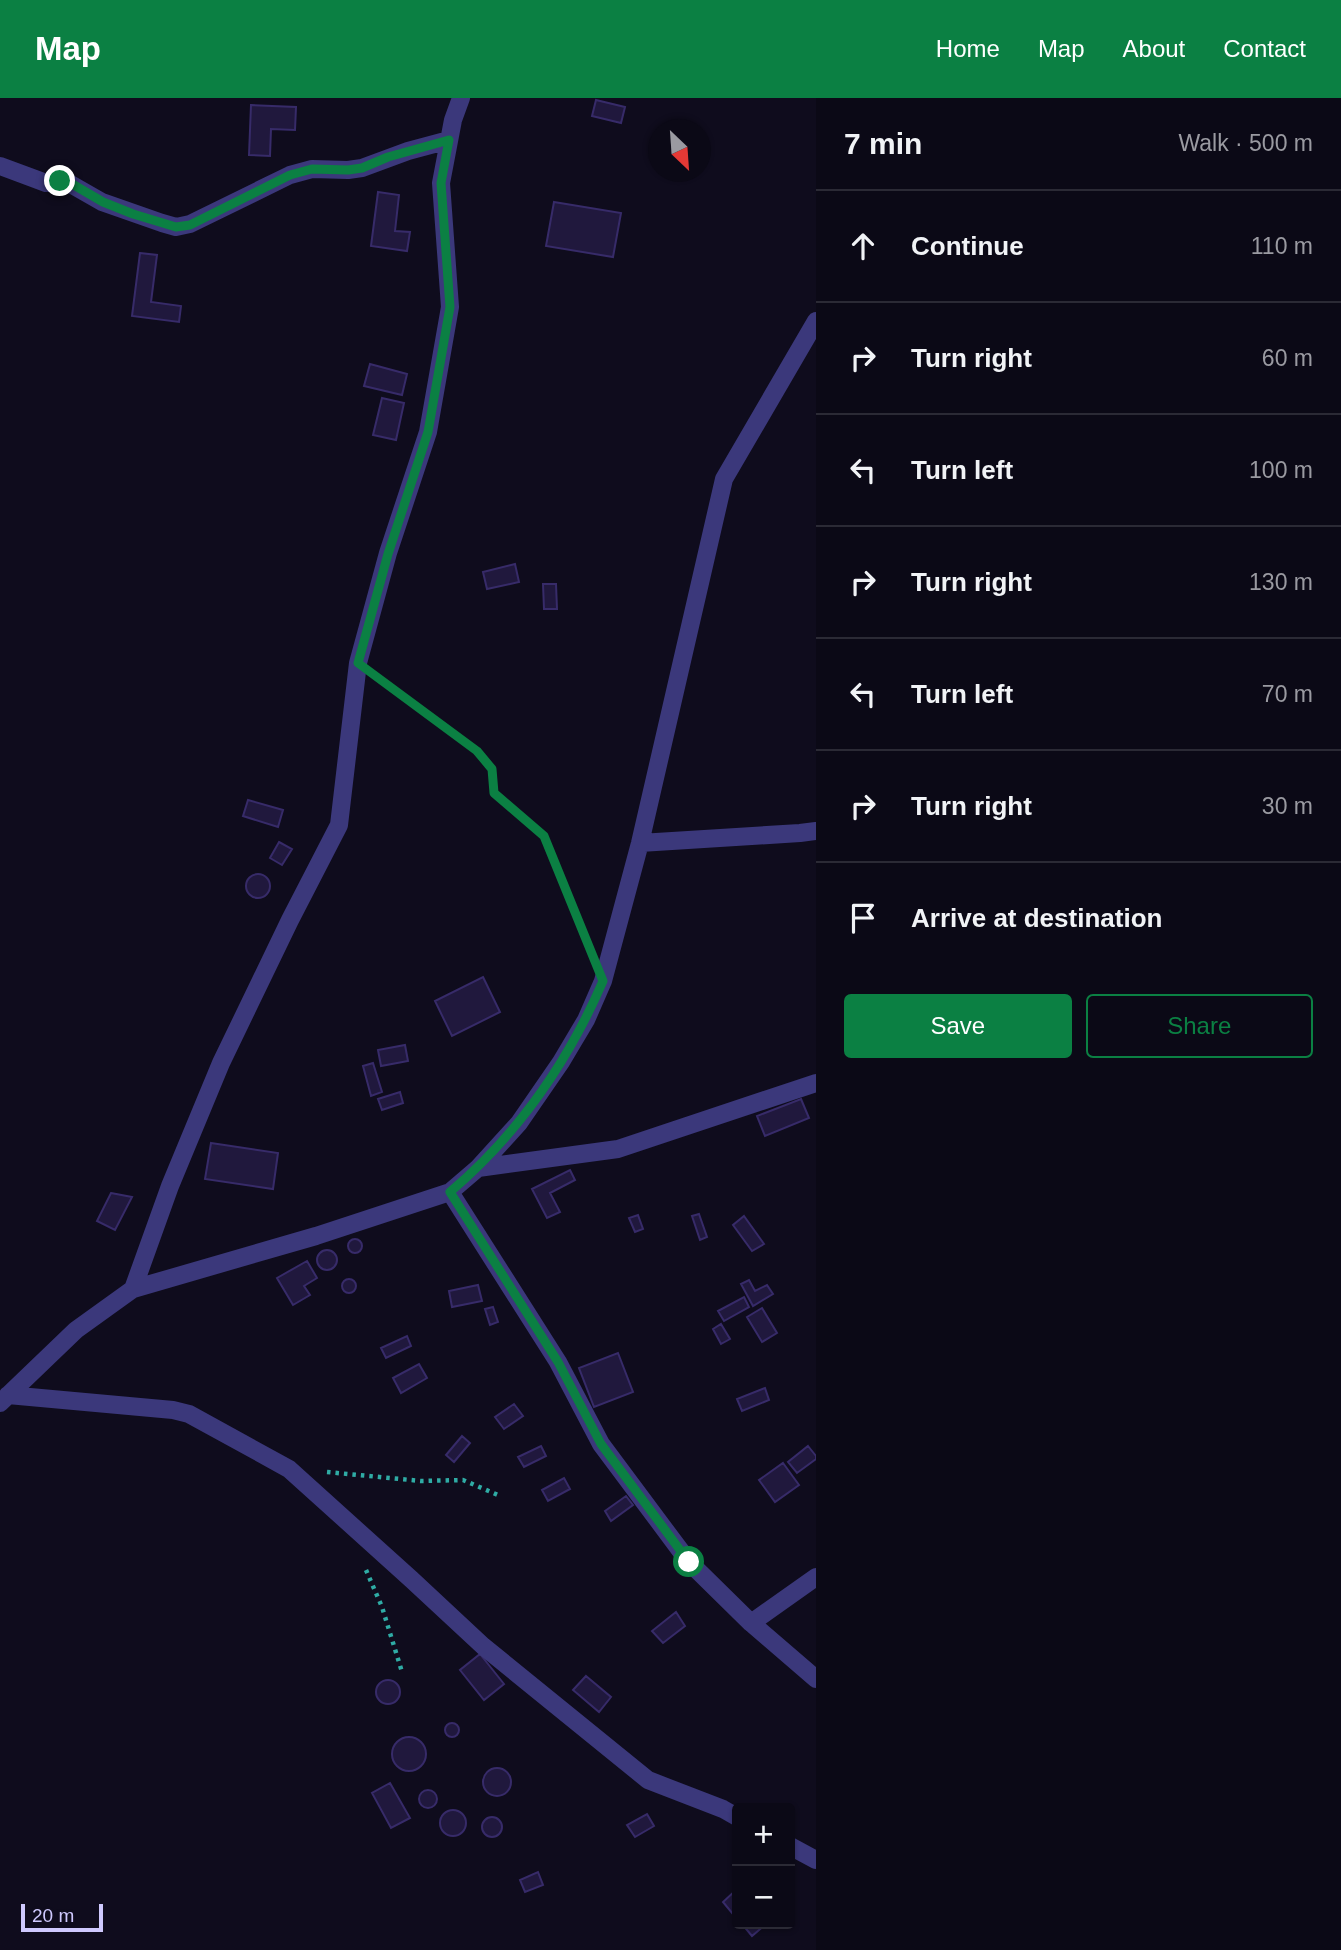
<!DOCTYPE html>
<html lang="en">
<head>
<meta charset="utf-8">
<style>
	body { margin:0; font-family:Arial,sans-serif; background:#191723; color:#f1f3f6 }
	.controls { position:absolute; right:21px; bottom:21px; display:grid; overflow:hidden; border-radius:7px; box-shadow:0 2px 5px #0004 }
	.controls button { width:63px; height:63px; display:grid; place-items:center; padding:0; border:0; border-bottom:2px solid #2b2a35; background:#0b0916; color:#f1f3f6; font:35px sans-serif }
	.compass { position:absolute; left:648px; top:21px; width:63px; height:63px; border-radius:50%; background:#0b0916; box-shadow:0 2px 5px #0004; rotate:155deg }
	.scale { position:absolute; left:21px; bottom:18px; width:82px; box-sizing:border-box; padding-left:7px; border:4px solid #cfc9fe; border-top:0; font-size:19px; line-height:24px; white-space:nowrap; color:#cfc9fe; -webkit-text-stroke:5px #0f0c1d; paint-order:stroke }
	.stop { position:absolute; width:21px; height:21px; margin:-16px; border:5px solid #0b8043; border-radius:50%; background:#fff }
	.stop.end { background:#0b8043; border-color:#fff; box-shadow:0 2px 7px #0008 }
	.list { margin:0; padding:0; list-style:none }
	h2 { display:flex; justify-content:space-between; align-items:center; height:91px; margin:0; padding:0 28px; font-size:30px }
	h2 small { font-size:23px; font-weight:400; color:#9a9aa1 }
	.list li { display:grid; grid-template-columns:46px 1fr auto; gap:21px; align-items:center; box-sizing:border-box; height:112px; padding:0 28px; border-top:2px solid #2b2a35 }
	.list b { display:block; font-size:26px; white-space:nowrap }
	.list em { font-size:23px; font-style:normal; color:#9a9aa1 }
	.actions { display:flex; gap:14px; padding:21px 28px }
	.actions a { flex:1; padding:16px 0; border:2px solid #0b8043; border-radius:7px; text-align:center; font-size:24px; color:#0b8043 }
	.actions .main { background:#0b8043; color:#fff }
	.icon { flex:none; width:38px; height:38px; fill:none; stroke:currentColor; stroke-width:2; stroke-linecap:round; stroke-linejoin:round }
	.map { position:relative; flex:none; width:816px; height:1852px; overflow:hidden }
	header { display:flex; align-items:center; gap:42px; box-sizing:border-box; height:98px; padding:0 35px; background:#0b8043; color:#fff }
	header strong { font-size:33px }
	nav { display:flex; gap:38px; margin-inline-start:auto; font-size:24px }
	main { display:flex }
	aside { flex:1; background:#0b0916 }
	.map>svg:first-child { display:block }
</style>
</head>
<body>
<header>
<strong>Map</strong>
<nav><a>Home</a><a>Map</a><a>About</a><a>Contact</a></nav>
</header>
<main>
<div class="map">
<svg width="816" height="1852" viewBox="0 0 816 1852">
	<rect width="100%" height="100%" fill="#0f0c1d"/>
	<path fill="#20183d" stroke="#372b69" stroke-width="2" d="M596,2L625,9L621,25L592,18Z
		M251,7L296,9L295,32L271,31L270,58L249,57Z
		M378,94L399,97L395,133L410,134L407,153L371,148Z
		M554,104L621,115L613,159L546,148Z
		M140,155L157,157L151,204L181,208L179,224L132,218Z
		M370,266L407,276L402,297L364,288Z
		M382,300L404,305L396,342L373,337Z
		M515,466L519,484L487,491L483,474Z
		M543,486H556L557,511H544Z
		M248,702L283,712L278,729L243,718Z
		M279,744L292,751L282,767L270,760Z
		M246 788a12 12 0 1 1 24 0a12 12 0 1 1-24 0Z
		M483,879L500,914L452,938L435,903Z
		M405,947L408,963L381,968L378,952Z
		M373,965L382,994L371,998L363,968Z
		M400,994L403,1005L382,1012L378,1001Z
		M801,1001L809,1020L765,1038L757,1018Z
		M211,1045L278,1055L273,1091L205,1081Z
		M570,1072L575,1082L550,1095L560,1114L547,1120L532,1091Z
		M111,1095L132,1099L115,1132L97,1123Z
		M699,1116L707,1139L700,1142L692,1118Z
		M638,1117L643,1131L635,1134L629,1120Z
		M744,1118L764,1146L752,1153L733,1127Z
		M348 1148a7 7 0 1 1 14 0a7 7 0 1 1-14 0Z
		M317 1162a10 10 0 1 1 20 0a10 10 0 1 1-20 0Z
		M307,1163L317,1180L304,1188L310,1197L293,1207L277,1180Z
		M342 1188a7 7 0 1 1 14 0a7 7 0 1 1-14 0Z
		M749,1182L755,1193L767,1187L773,1196L753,1208L741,1186Z
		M478,1187L482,1203L452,1209L449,1193Z
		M744,1199L749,1209L724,1223L718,1213Z
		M493,1209L498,1224L490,1227L485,1211Z
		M762,1210L777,1235L762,1244L747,1219Z
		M721,1226L730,1241L721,1246L713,1231Z
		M407,1238L411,1248L386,1260L381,1250Z
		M618,1255L633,1294L594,1309L579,1270Z
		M419,1266L427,1280L401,1295L393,1280Z
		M765,1290L769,1302L742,1313L737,1301Z
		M514,1306L523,1318L504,1331L495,1319Z
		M462,1338L470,1345L454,1364L446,1357Z
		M541,1348L546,1358L524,1369L518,1359Z
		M808,1348L816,1358V1361L797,1375L788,1364Z
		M783,1365L799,1387L775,1404L759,1382Z
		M564,1380L570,1391L548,1403L542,1392Z
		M626,1398L633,1407L611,1423L605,1413Z
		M676,1514L685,1528L663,1545L652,1533Z
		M480,1556L504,1586L484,1602L460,1572Z
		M586,1578L611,1599L599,1614L573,1592Z
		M376 1594a12 12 0 1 1 24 0a12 12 0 1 1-24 0Z
		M445 1632a7 7 0 1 1 14 0a7 7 0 1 1-14 0Z
		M392 1656a17 17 0 1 1 34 0a17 17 0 1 1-34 0Z
		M483 1684a14 14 0 1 1 28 0a14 14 0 1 1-28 0Z
		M390,1685L410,1720L391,1730L372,1695Z
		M419 1701a9 9 0 1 1 18 0a9 9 0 1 1-18 0Z
		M440 1725a13 13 0 1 1 26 0a13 13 0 1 1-26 0Z
		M647,1716L654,1728L635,1739L627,1727Z
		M482 1729a10 10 0 1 1 20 0a10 10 0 1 1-20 0Z
		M538,1774L543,1787L525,1794L520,1782Z
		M737,1791V1821L723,1804Z
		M742,1826H766L752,1838Z"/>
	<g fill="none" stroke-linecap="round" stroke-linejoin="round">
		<path stroke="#2faca5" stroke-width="4.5" stroke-dasharray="3.5 5" stroke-linecap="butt" d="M379,580L477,653L492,671L494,695L544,739L588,848
			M327,1374L421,1383L463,1382L498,1397
			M366,1472L382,1509L402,1574"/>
		<path stroke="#3b387b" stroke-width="18" d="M0,68L46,85L67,84L102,104L162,125L176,129L190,126L290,77L312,71L348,72L362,70L408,53L449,42
			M640,745L800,735L816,733
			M478,1070L618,1051L816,985
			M450,1094L558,1264L601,1346L689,1464L751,1525L816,1581
			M133,1191L170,1088L221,965L290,822L339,727L358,565L388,455L428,334L450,209L441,85L453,22L461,0
			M8,1297L173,1312L189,1316L289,1371L411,1481L483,1548L648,1682L723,1711L737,1719
			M0,1305L76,1232L133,1191L316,1138L450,1094L478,1070L519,1025L561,964L586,922L603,883L640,745L724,381L816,223
			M751,1525L816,1479
			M790,1748L816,1762"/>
	</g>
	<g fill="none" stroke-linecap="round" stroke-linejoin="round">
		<path stroke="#0b8043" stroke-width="9" d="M60,83H67L103,104L133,116L176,129L190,127L290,77L312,71L348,72L362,70L388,59L449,42L441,85L450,209L428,334L388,456L358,565L477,653L492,671L494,695L544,738L603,883C568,964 517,1037 450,1094L558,1264L601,1346L689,1464"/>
	</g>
</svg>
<div class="controls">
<button>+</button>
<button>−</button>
</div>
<svg class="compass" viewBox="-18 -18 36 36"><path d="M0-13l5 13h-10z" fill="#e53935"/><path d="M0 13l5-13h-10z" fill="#9a9aa1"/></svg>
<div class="scale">20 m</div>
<div class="stop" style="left:689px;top:1464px"></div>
<div class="stop end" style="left:60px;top:83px"></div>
</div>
<aside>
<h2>7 min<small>Walk · 500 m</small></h2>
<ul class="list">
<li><svg class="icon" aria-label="ahead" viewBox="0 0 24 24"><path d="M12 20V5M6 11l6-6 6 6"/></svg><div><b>Continue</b></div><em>110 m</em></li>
<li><svg class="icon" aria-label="right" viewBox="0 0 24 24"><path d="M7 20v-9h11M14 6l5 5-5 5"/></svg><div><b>Turn right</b></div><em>60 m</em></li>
<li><svg class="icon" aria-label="left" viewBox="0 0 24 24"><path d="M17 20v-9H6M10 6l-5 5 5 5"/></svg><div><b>Turn left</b></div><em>100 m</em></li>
<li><svg class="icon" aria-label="right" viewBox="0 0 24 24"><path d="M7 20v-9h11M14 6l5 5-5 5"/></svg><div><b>Turn right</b></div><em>130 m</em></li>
<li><svg class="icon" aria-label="left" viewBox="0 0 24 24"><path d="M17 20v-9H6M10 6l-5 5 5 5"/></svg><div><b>Turn left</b></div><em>70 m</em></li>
<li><svg class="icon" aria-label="right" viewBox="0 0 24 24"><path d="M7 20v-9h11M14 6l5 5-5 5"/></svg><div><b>Turn right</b></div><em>30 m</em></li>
<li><svg class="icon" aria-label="arrive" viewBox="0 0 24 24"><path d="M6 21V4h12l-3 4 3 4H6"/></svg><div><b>Arrive at destination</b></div></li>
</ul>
<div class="actions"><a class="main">Save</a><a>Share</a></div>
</aside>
</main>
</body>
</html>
